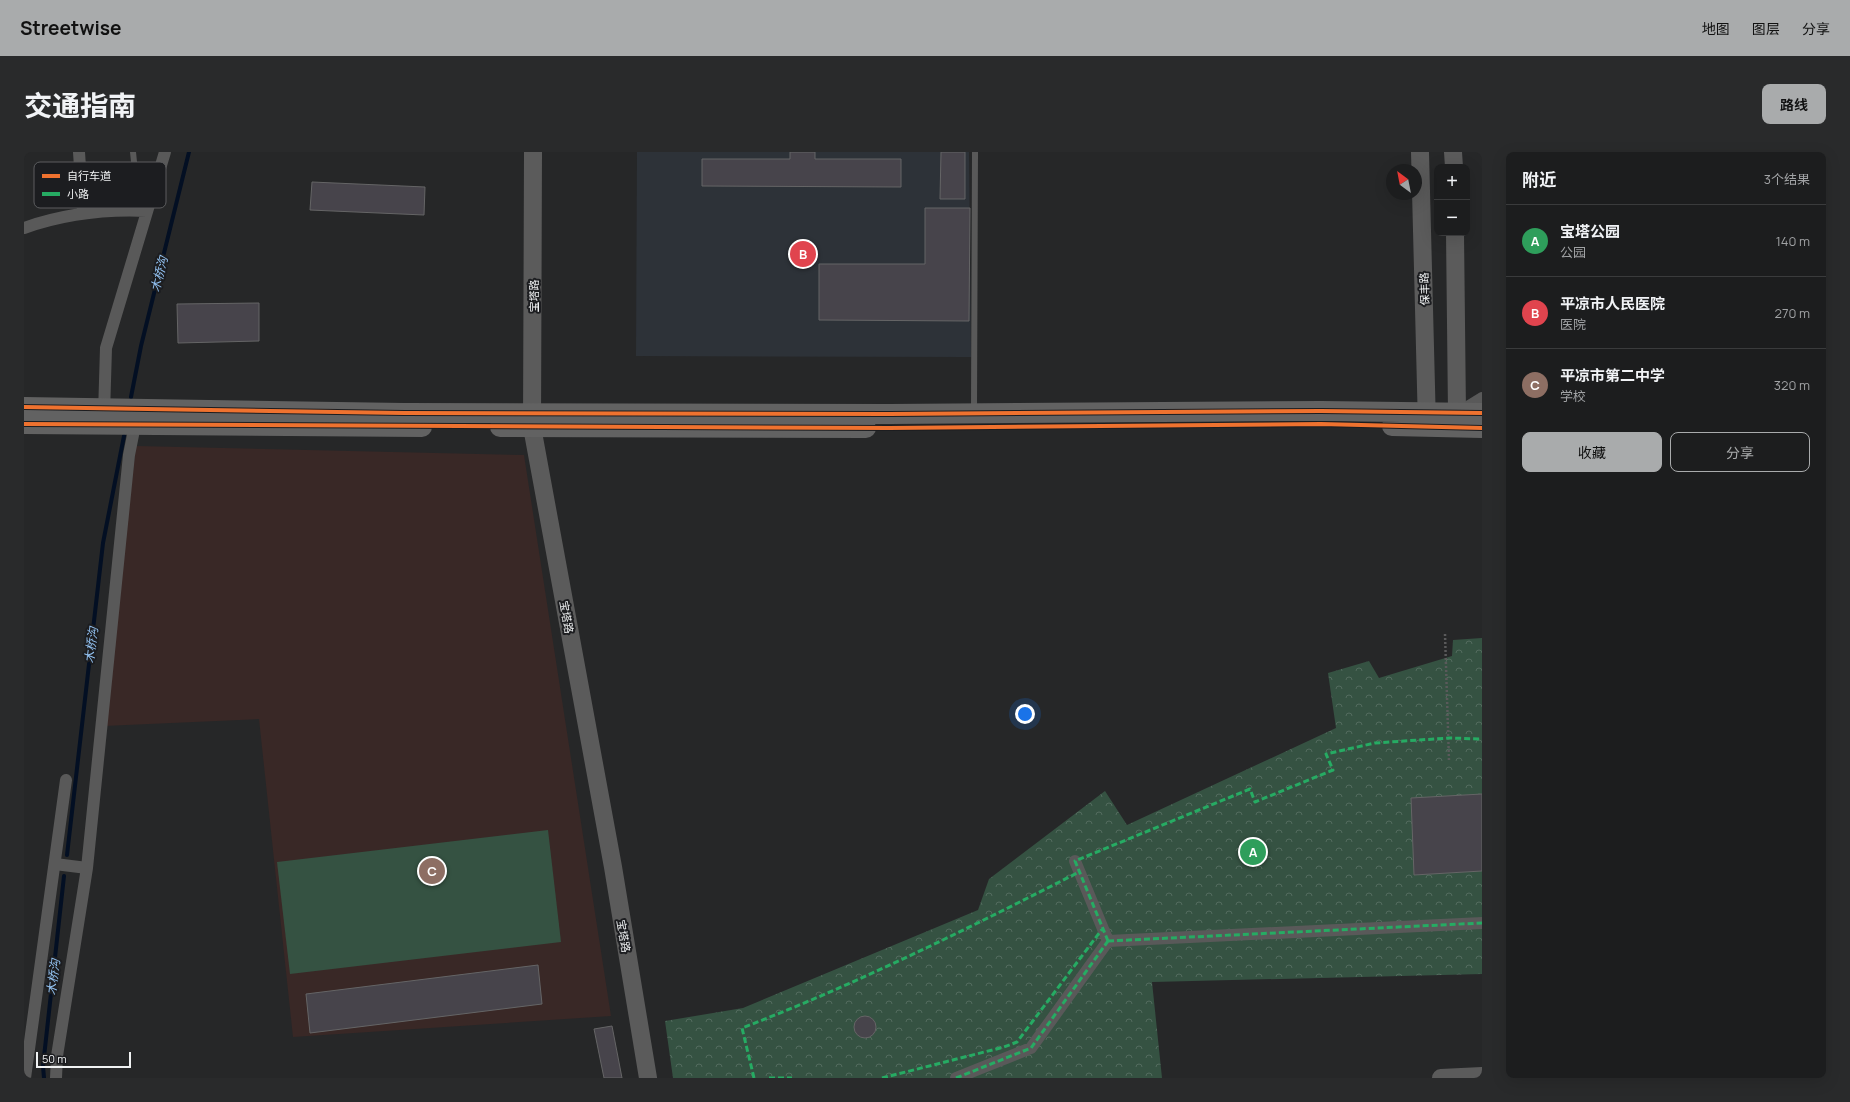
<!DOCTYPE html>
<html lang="zh">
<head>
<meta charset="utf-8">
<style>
	body { margin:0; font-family:Manrope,"Noto Sans SC",sans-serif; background:#292a2b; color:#f1f3f6 }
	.controls { position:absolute; right:12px; top:12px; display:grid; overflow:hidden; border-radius:8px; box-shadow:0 4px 16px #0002 }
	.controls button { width:36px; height:36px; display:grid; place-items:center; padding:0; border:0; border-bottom:1px solid #3a3b3c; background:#1c1d1e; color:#f1f3f6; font:20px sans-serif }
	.compass { position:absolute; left:1362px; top:12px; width:36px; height:36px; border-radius:50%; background:#1c1d1e; box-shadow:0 4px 16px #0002; rotate:328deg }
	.scale { position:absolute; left:12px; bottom:10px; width:95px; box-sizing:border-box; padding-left:4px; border:2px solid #f0f2f3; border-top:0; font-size:11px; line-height:14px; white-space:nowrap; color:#f0f2f3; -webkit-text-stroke:3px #1c1d20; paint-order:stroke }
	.you { position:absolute; left:1001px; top:562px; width:14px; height:14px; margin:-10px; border:3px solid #fff; border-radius:50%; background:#1a73e8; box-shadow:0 0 0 6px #1a73e833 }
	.badge { display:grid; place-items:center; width:26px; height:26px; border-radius:50%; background:#a9abac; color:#fff; font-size:13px; font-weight:700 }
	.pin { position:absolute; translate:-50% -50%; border:2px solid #fff; box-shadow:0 1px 4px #0006 }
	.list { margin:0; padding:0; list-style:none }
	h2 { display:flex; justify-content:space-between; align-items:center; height:52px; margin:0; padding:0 16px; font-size:17px }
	h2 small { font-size:13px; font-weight:400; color:#a0a2a4 }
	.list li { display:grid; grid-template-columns:26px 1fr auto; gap:12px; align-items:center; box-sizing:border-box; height:72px; padding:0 16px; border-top:1px solid #3a3b3c }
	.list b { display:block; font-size:15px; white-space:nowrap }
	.list p { margin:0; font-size:13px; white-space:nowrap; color:#a0a2a4 }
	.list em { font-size:13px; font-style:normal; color:#a0a2a4 }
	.actions { display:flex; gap:8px; padding:12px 16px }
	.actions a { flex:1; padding:9px 0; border:1px solid #a9abac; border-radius:8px; text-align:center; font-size:14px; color:#a9abac }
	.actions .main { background:#a9abac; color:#111 }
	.map { position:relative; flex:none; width:1458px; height:926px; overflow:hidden; border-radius:8px }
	header { display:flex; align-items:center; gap:24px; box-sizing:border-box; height:56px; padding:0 20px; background:#a9abac; color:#111 }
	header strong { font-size:19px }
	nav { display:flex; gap:22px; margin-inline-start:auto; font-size:14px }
	.intro { display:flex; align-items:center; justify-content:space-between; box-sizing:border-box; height:96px; padding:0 24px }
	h1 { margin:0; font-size:28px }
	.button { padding:10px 18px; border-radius:8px; background:#a9abac; color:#111; font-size:14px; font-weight:700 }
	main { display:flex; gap:24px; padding:0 24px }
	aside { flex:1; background:#1c1d1e; border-radius:8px; box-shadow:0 4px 16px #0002 }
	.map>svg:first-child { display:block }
</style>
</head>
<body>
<header>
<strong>Streetwise</strong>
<nav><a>地图</a><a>图层</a><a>分享</a></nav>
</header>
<div class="intro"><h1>交通指南</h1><a class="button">路线</a></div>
<main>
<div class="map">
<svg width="1458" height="926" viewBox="0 0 1458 926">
	<defs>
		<pattern id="park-crowns" width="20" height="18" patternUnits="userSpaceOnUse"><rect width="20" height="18" fill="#355242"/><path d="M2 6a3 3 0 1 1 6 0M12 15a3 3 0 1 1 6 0" fill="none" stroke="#536b5e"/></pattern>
	</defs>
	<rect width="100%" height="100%" fill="#262728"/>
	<path fill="#392826" d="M112,294L500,303L587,864L269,885L235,567L80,574Z"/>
	<path fill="#2d3238" d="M613,0H945L947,205L612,204Z"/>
	<path fill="#355242" d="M524,678L537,790L266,822L253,710Z"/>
	<path fill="url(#park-crowns)" d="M1458,486V822L1128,830L1138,926H649L641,869L719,856L954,758L965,727L1081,639L1103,673L1312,576L1304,521L1345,509L1355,526L1428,504L1429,488Z"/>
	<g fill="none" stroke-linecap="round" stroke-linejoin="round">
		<path stroke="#030f23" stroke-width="4" d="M107,245L117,194L165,0
			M43,703L79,391L100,284
			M20,926L19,914L40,724"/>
	</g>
	<path fill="#47444b" stroke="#656566" d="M766,0H791V7H877V35L678,34V7H766Z
		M917,0H941V47H916Z
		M288,30L401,35L400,63L286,58Z
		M901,56H946L945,169L795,168V112H901Z
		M235,151V189L154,191L153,152Z
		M1458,642V719L1390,723L1387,646Z
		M514,813L518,852L286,881L282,842Z
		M830 875a11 11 0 1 1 22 0a11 11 0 1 1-22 0Z
		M588,874L598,926H580L570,877Z"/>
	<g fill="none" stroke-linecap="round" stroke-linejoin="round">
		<path stroke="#5a5a5b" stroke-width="2.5" stroke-dasharray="2 2" stroke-linecap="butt" d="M1421,482L1425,609"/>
		<path stroke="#595959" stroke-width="6" d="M109,0L115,59
			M950,258L951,0"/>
		<path stroke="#595959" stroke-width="12" d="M55,0L59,61
			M0,76C40,62 81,57 123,59
			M1437,259L1458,246
			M80,262L82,196L141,0
			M1051,709L1084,789
			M31,712L63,716
			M1084,789L1458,771
			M1,926L42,628
			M32,926L33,904L63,716L105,303L112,268
			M932,926L1007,896L1084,789"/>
		<path stroke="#5b5b5b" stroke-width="18" d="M509,0L508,275L589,715L624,926
			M1396,0L1403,274
			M1429,0L1430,15
			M1431,81L1433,261L1431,274
			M1417,926L1458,924"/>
		<path stroke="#626262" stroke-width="20" d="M0,255L380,261L865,262L1297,259L1458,261
			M0,272L398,275
			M1368,274L1458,276
			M476,275L842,276"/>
		<path stroke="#26ab63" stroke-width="3" stroke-dasharray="6 3" stroke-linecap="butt" d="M1084,789L1051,709L1226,637L1231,650L1309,618L1302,602L1351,591L1425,586L1458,587
			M1084,789L1458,771
			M730,926L718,876C833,832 945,776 1055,720
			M745,926H768
			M858,926L980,895L993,890L1079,776
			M932,926L1007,896L1084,789"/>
		<defs>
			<path id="cycleway" d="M0,255L380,261L865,262L1297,259L1458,261
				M0,272L865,276L1297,272L1458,276"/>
		</defs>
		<use href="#cycleway" stroke="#1c1d20" stroke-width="6"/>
		<use href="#cycleway" stroke="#ef722f" stroke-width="4"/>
	</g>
	<g text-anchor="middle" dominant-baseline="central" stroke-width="4" stroke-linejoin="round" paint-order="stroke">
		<g font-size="11" fill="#f0f2f3" stroke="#1c1d20">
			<text transform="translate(1400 137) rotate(-92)">保丰路</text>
			<text transform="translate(509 144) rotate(-90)">宝塔路</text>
			<text transform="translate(543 465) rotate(80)">宝塔路</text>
			<text transform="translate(600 784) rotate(80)">宝塔路</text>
		</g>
		<g font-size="12" font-style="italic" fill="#95c5f5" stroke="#1c1d20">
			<text transform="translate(135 122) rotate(-76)">木桥沟</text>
			<text transform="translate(67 493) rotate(-83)">木桥沟</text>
			<text transform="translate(29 825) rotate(-83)">木桥沟</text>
		</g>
	</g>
	<rect x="10" y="10" width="132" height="46" rx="6" fill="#1c1d20" stroke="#5c5d5f" stroke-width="1"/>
	<rect x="18" y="22" width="18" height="4" fill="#ef722f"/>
	<rect x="18" y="40" width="18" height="4" fill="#26ab63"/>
	<g font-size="11" fill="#f0f2f3">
		<text x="43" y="28">自行车道</text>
		<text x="43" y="46">小路</text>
	</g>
</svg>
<div class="controls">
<button>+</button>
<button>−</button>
</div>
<svg class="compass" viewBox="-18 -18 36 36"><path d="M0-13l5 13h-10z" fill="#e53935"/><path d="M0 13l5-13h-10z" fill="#a0a2a4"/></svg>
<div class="scale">50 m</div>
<div class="you"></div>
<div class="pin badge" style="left:1229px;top:700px;background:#2e9e5b">A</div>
<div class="pin badge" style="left:779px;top:102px;background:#e0444e">B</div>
<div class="pin badge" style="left:408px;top:719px;background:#8d6e63">C</div>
</div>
<aside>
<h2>附近<small>3个结果</small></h2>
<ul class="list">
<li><span class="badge" style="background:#2e9e5b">A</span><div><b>宝塔公园</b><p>公园</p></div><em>140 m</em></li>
<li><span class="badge" style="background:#e0444e">B</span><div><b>平凉市人民医院</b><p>医院</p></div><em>270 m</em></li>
<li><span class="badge" style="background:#8d6e63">C</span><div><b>平凉市第二中学</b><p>学校</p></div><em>320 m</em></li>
</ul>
<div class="actions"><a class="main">收藏</a><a>分享</a></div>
</aside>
</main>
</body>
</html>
